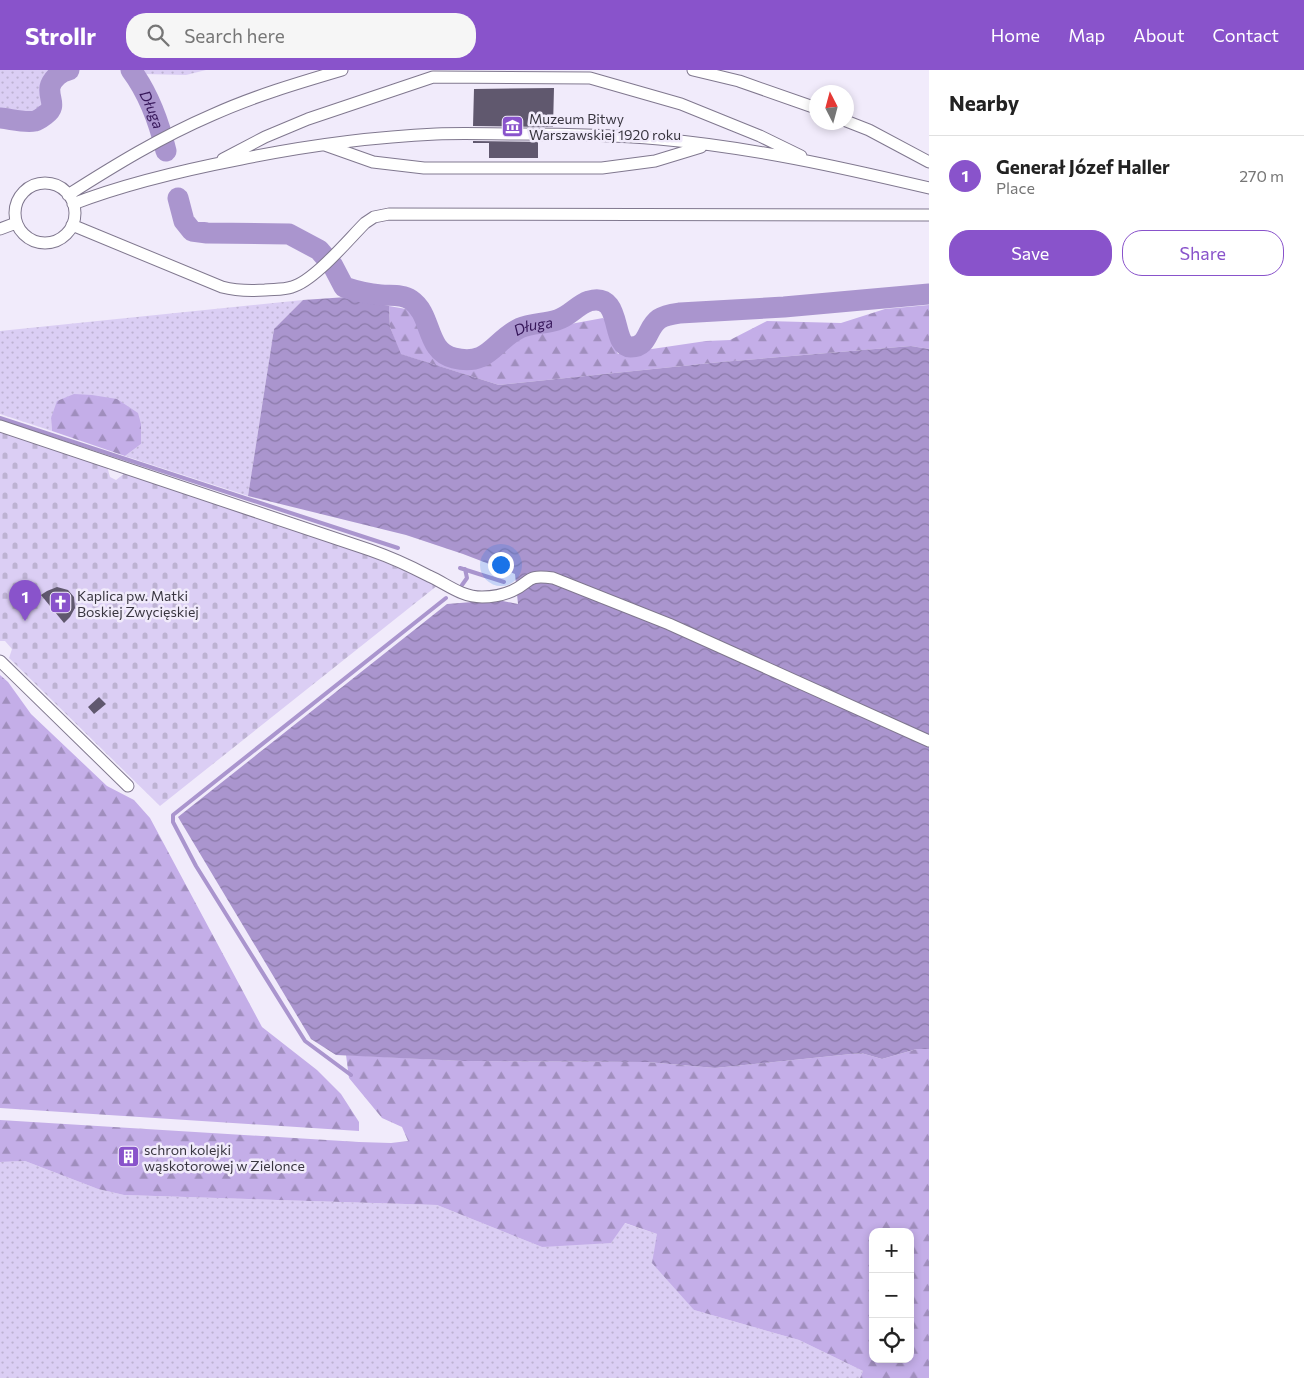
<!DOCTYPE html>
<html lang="en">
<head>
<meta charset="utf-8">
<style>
	body { margin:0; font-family:Commissioner,sans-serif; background:#f6f6f6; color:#222 }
	.controls { position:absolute; right:15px; bottom:15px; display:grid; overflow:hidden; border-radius:10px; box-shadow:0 2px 8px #0003 }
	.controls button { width:45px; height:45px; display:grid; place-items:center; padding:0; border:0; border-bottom:1px solid #e0e0e0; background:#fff; color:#222; font:25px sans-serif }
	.compass { position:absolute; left:809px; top:15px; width:45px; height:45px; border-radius:50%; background:#fff; box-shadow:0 2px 8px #0003; rotate:354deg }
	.you { position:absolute; left:500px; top:494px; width:18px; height:18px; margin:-12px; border:4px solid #fff; border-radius:50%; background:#1a73e8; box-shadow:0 0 0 8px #1a73e833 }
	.badge { display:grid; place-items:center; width:32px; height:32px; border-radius:50%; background:#8953cb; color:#fff; font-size:16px; font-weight:700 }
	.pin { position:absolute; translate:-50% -41px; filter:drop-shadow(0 1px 2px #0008) }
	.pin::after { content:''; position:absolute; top:26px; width:18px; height:15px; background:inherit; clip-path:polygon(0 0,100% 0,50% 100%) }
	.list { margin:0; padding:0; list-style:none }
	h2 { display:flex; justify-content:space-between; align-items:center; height:65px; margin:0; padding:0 20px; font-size:21px }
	h2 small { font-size:16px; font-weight:400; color:#767676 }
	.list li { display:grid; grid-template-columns:32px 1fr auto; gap:15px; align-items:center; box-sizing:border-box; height:80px; padding:0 20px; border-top:1px solid #e0e0e0 }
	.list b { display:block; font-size:19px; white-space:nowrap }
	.list p { margin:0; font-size:16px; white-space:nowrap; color:#767676 }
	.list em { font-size:16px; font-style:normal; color:#767676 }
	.actions { display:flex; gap:10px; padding:15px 20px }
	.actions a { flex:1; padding:11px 0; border:1px solid #8953cb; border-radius:20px; text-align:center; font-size:18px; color:#8953cb }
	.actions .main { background:#8953cb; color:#fff }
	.icon { flex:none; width:28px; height:28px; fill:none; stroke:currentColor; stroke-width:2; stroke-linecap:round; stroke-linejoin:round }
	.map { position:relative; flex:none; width:929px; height:1308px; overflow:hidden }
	header { display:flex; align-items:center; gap:30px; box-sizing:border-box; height:70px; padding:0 25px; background:#8953cb; color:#fff }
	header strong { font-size:24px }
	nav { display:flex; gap:28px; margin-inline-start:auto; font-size:18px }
	.search { width:350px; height:45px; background:#f6f6f6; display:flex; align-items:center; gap:12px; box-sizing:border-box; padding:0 18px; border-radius:20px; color:#767676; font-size:19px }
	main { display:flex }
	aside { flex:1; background:#fff }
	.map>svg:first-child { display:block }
</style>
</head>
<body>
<header>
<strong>Strollr</strong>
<div class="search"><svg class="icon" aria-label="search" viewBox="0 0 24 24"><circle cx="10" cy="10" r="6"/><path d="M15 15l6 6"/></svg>Search here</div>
<nav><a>Home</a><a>Map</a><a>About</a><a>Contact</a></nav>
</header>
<main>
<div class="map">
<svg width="929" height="1308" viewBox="0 0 929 1308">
	<defs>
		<pattern id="grass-dots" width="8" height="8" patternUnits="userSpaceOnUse" patternTransform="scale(1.25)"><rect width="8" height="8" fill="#dbcef4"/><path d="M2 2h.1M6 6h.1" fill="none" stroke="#bdb2d2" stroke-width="1.8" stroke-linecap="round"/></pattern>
		<pattern id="forest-firs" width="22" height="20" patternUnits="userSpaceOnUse" patternTransform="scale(1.25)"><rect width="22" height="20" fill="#c4aee8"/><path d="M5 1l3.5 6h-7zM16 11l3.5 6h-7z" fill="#a08ebd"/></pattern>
		<pattern id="cemetery-stones" width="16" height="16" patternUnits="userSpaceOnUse" patternTransform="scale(1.25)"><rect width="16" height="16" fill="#dbcef4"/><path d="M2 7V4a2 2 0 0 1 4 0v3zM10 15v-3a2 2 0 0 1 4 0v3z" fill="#bdb2d2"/></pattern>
		<pattern id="water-waves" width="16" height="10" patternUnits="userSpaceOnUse" patternTransform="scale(1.25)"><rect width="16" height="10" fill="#aa95ce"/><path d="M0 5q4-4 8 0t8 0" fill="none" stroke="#8b7aa9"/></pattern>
	</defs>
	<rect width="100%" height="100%" fill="#f1ebfb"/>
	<path fill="url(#grass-dots)" d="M0,0H53C38,12 49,20 47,33C42,51 12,43 0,40Z
		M140,0H206L186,5L143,4Z
		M303,230L274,259L248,426L125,386L141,374L51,348L52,361L0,344V261Z
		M25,1091L98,1119L124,1125L437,1135L542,1177L624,1153L657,1164L694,1240L799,1270L863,1301L860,1308H0V1092Z"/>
	<path fill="url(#forest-firs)" fill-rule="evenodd" d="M929,235V279L911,276L721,292L499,315L400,284L390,257L389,236L406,239L420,251L425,273L443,292L472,299L494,290L527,262L603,248L610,256L612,272L618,284L706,271L730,270L767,251L841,253L885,239Z
		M74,324L92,325L117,329L138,343L141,354V374L125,386L52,361L51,348L57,331Z
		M0,605L8,612L31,644L107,716L134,730L150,748L262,957L317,1000L341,1024L359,1052V1061L0,1038Z
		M917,979H929V1308H860L863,1301L799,1270L694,1240L652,1193L657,1164L625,1153L611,1173L542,1177L437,1135L124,1125L98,1119L25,1091L0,1092V1050L359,1072L391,1073L408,1071L402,1057L382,1048L349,1008L346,985L462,991L647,992L715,998L861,983L882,989ZM873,1162H910V1289H873Z"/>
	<path fill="url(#cemetery-stones)" d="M0,361L107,396L110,407L116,410L125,403L365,484L438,515L160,736L9,588L12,579L5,571H0Z"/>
	<path fill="url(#water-waves)" d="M347,227L389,236L390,257L401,284L499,315L721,292L911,276L929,279V979H917L882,989L861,983L715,998L647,992L462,991L336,985L311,969L178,747L447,534L498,530L518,534L515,504L463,484L406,465L248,426L274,259L303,230Z"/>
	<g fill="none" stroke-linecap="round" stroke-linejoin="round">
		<path stroke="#aa95ce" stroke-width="4" d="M0,348L398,478
			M460,498L504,512
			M462,515L467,508L465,499
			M351,1005L305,971L196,796L173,752V745L446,528"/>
		<g stroke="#aa95ce" stroke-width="21">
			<path id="s1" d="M131,0C149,24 159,52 166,81"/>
			<path d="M0,48C11,49 24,53 35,51C39,50 41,48 45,45C58,36 48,29 50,17C52,9 61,1 69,0"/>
			<path id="s2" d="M178,128L184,151L192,161L207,163L289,164L319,180L333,196L344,217C356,221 369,224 381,225C391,226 402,224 411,230C433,245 425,281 454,288C489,297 494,270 520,258C531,253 545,254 557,250C570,246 577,235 589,231C624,221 610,278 631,277C649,277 646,258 659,249C665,245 673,244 680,243L784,237L929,224"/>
		</g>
	</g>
	<path fill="#60586e" d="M554,18L553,57L473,56L474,19Z
		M473,71L553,72H538V88H489V73H473Z
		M57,517L68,520L74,527L75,538L70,547L64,553L41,525L47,521Z
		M99,627L106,634L94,644L88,637Z
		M122,1082L135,1083L134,1092L121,1091Z"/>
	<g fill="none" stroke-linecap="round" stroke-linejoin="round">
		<defs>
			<path id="minor" d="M693,0L739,11L816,38
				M846,51L869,60L929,92
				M325,75L373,92L424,98H602L655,91L701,77
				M223,89L265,67L308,49L433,7L590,8L681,34L760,66L801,86
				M15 143a30 30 0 1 1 60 0a30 30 0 1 1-60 0Z
				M68,125C115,95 161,67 212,45C254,26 298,13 342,0
				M73,134C127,113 184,100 241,89C305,76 371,67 436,64C464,63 491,64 519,64C565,64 612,65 659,69C750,77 840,97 929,118
				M72,155L222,217C237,221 250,221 265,220C274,219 283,220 292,217C314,211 348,170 365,153L374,147L389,144L929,145
				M0,159L16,153
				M0,356L370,480C390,487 410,496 429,506C447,514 461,527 482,527C490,527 503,525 512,521C532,512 525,504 553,508L669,554L929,671
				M0,591L128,716"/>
		</defs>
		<use href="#minor" stroke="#80788f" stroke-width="13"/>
		<use href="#minor" stroke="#fff" stroke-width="11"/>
	</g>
	<defs>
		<symbol id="museum-square" viewBox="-11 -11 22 22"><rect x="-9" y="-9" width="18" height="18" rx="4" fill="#8953cb" stroke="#f1ebfb"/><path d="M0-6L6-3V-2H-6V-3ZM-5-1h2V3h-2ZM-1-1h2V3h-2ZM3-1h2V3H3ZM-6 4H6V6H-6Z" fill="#fff"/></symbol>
		<symbol id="church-square" viewBox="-11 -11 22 22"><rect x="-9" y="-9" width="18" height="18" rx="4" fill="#8953cb" stroke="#f1ebfb"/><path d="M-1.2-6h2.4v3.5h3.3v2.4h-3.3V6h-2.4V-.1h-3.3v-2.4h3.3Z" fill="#fff"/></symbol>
		<symbol id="building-square" viewBox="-11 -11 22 22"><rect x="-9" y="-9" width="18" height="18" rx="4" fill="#8953cb" stroke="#f1ebfb"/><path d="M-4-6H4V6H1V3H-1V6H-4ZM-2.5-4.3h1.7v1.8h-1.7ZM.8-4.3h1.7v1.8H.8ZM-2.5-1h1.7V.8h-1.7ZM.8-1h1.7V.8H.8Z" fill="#fff"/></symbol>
	</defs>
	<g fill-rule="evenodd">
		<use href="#museum-square" x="500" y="44" width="25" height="25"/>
		<use href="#church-square" x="48" y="520" width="25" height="25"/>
		<use href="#building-square" x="116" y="1074" width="25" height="25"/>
	</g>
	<g text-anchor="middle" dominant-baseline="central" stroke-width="5" stroke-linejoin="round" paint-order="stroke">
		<g font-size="14" fill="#393640" stroke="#f1ebfb" text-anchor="start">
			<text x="529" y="48">Muzeum Bitwy<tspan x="529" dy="16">Warszawskiej 1920 roku</tspan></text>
			<text x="77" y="525">Kaplica pw. Matki<tspan x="77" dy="16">Boskiej Zwycięskiej</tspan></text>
			<text x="144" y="1079">schron kolejki<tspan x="144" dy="16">wąskotorowej w Zielonce</tspan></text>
		</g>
		<g font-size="15" font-style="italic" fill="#361659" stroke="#f1ebfb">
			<text stroke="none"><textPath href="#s1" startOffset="45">Długa</textPath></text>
			<text stroke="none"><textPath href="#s2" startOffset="446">Długa</textPath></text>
		</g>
	</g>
</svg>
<div class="controls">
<button>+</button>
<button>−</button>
<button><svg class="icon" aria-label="locate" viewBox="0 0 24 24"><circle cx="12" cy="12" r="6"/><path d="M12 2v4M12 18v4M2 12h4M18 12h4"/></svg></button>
</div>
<svg class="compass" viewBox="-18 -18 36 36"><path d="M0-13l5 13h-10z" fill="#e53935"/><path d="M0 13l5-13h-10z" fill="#767676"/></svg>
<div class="you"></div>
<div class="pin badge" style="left:25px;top:551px">1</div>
</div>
<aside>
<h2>Nearby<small></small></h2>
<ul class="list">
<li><span class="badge">1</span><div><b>Generał Józef Haller</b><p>Place</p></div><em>270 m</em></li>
</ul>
<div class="actions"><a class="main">Save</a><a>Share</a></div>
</aside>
</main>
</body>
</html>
